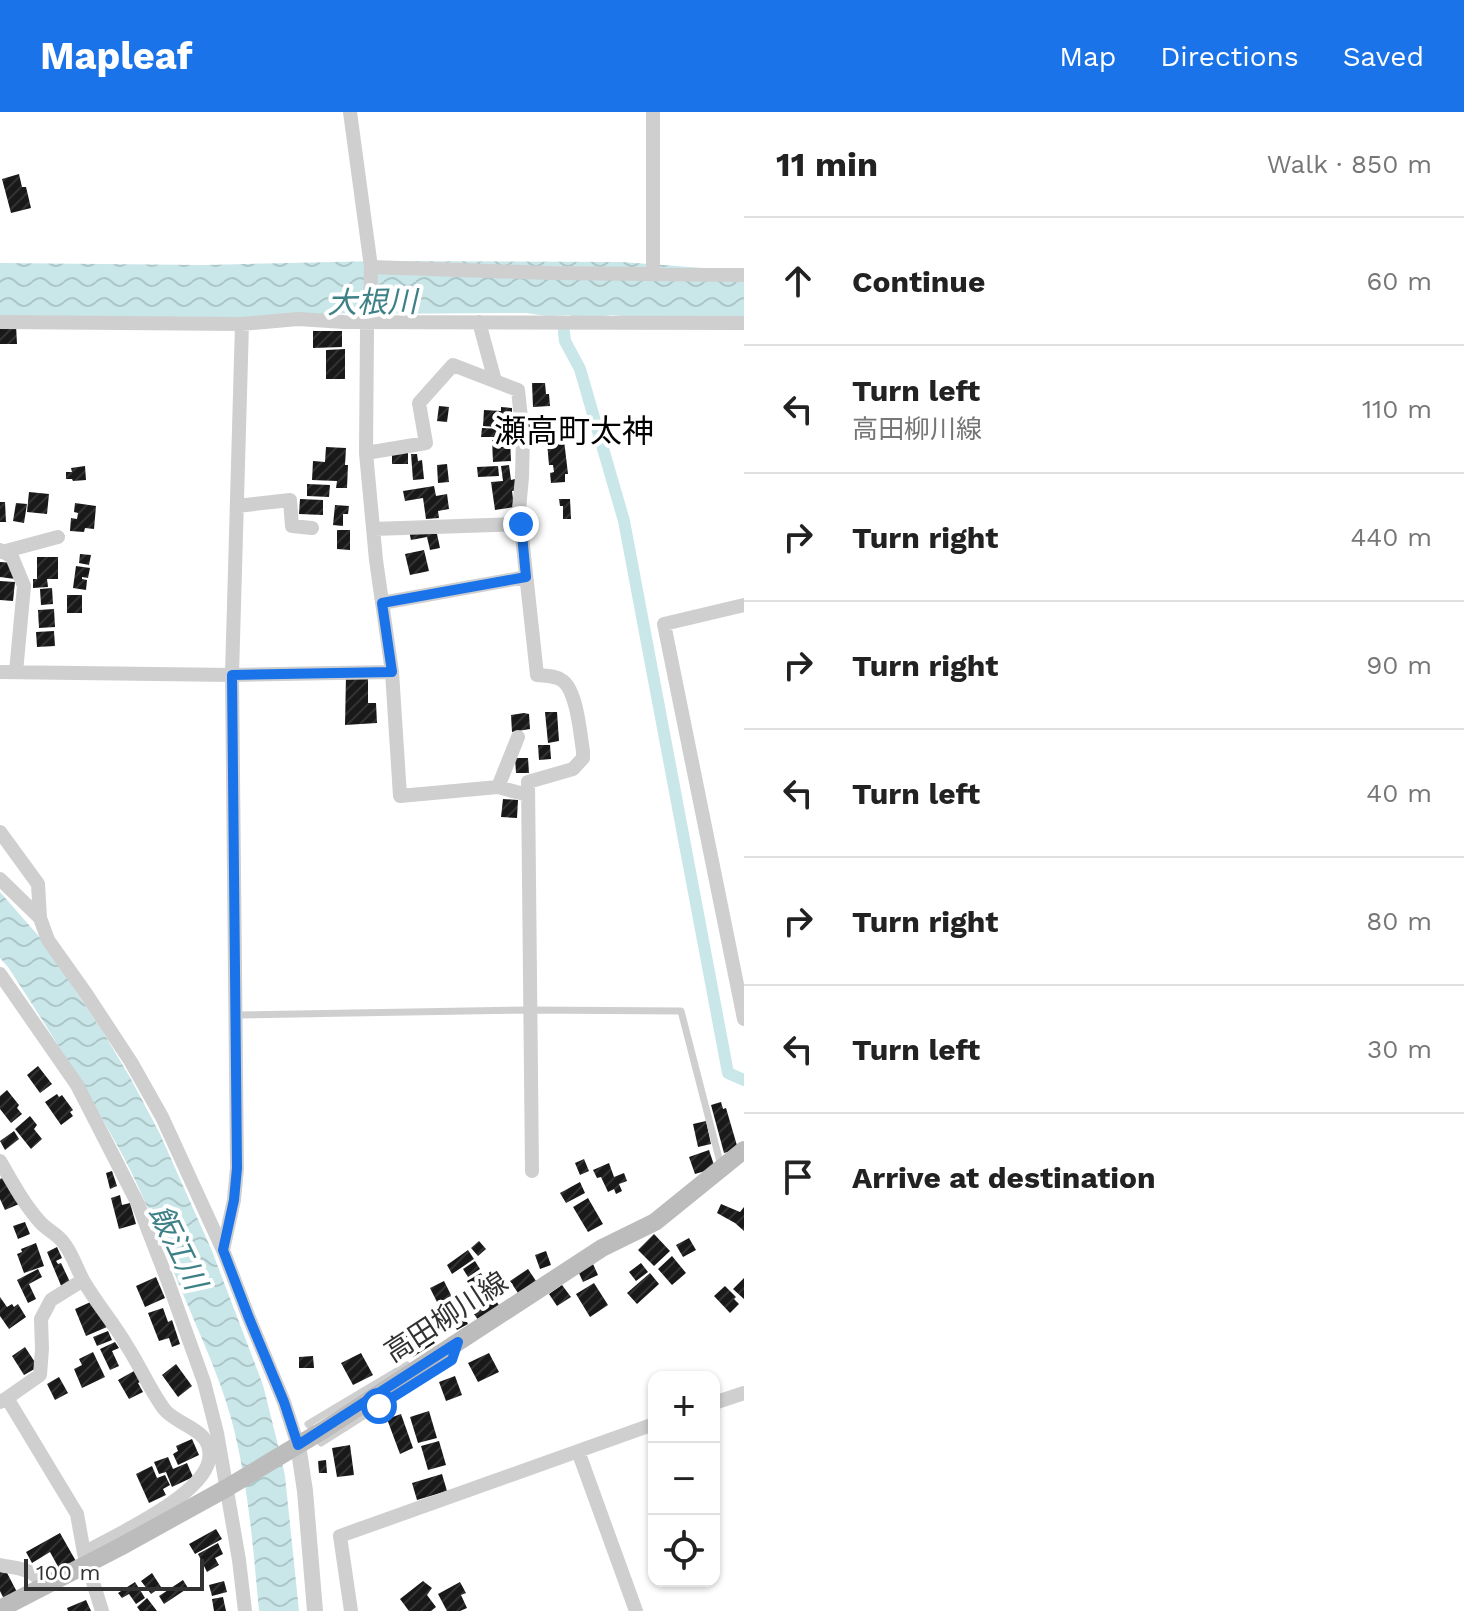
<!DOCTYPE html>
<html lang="en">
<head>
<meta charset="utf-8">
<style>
	body { margin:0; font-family:"Work Sans","Noto Sans JP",sans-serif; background:#f2f2f2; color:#222 }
	.controls { position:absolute; right:24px; bottom:24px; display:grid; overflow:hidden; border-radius:16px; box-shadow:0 2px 6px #0004 }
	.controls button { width:72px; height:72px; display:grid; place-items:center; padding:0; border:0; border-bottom:2px solid #e0e0e0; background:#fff; color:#222; font:40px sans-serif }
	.scale { position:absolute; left:24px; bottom:20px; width:180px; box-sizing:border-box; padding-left:8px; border:4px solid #323232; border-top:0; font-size:22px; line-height:28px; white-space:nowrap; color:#323232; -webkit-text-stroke:6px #fff; paint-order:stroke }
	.stop { position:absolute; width:24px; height:24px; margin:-18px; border:6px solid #1a73e8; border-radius:50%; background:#fff }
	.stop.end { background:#1a73e8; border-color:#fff; box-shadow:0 2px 8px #0008 }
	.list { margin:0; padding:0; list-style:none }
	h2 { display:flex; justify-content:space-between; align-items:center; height:104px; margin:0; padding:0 32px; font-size:34px }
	h2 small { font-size:26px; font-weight:400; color:#767676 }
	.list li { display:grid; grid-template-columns:52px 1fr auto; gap:24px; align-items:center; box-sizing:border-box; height:128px; padding:0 32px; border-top:2px solid #e0e0e0 }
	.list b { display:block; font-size:30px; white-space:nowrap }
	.list p { margin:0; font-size:26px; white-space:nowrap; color:#767676 }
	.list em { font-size:26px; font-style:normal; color:#767676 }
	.icon { flex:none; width:44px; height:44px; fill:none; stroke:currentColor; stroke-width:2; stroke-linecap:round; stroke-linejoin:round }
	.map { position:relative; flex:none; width:744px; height:1499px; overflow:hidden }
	header { display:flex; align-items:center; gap:48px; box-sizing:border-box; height:112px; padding:0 40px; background:#1a73e8; color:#fff }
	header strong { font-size:38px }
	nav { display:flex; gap:44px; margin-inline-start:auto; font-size:28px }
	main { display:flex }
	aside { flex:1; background:#fff }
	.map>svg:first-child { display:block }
</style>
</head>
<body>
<header>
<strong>Mapleaf</strong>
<nav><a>Map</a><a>Directions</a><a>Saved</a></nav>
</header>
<main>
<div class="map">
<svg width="744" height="1499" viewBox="0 0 744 1499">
	<defs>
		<pattern id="water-waves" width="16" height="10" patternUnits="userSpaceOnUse" patternTransform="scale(2)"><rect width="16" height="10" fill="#c9e6e9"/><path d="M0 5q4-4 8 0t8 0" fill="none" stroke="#adc6c8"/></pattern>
		<pattern id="building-hatch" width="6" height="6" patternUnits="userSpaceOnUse" patternTransform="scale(2)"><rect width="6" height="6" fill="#191919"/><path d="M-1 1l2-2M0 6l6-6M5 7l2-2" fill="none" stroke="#323232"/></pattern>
	</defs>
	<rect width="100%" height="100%" fill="#fff"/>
	<path fill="url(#water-waves)" d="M379,149L622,150L744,159V207H656L612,203L571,208L570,203L547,204L526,201L358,202L357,204H354L353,201L203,207L0,208V151L203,153Z
		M0,780L43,829L103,920L131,967L160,1022L212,1139L263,1273L277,1329L285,1364L299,1499H259C253,1434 248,1369 231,1306C219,1263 200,1223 183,1182C163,1135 146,1087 122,1042C87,978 48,916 8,855L0,846Z"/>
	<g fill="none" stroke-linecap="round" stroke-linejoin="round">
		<path stroke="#c9e6e9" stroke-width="12" d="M564,220L565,229L580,257L624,409L728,961L744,968"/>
	</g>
	<path fill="url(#building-hatch)" d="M19,62L22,75H26L31,96L11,101L2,67Z
		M0,213H16L17,232H0Z
		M313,219H342V235L313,236Z
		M345,237V267H326V238Z
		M532,271H545L546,282H549L550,294L533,295Z
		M439,294L449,295L447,310L437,309Z
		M501,295L512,296V301L510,300L508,316L483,314L484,298L501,299Z
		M552,303L554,317L565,316L566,327L546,328L545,318L534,320V316L524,317L523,306Z
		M482,316L503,317V325H481Z
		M510,327L511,349L493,350L492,328Z
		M564,328L568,362H565V370L551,371L550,361L554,360L553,353H549L547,330Z
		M326,335L346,336L345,353H348L347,376H336L337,369L312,368L313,349L325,350Z
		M392,341H408V352H392Z
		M411,342H417L418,349L422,348L424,367L413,368Z
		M447,352L449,370L438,371L437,353Z
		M509,353L511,368L515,367L517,378L512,379L514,395L495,398L491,370L503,369L501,354Z
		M85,354L86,368L73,369L72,367H66V360H72L71,356Z
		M498,354L499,364L478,365L477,355Z
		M307,372L330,373L329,385L307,384Z
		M434,374L436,384L447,382L449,397L438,399L439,406L426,407L423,386L405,389L403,379Z
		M29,380L49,382L47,402L27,400Z
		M300,387L323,388V403L299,402Z
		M559,387H570L571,407H563V394H560Z
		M0,390H5L6,410H0Z
		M16,391L27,392L24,411L13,409Z
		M75,391L96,394L94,417L85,416L84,420L70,419L71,406L77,407L78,401L74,400Z
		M335,393L349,394L348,402H343V414L333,413Z
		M337,418H350V438L337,437Z
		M409,419L437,422L440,436L430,438L427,425L411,428Z
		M424,438L429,459L410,463L405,442Z
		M80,442L91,443L89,453L79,451Z
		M37,445H58V467H47L48,475L33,476V467H37Z
		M0,450L17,451L15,467L0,465Z
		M76,454L90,456L88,466L82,465V467L87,468L86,478L73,476Z
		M0,469L15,470L13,489L0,488Z
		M52,476L53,492L41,493L40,477Z
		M67,483H82V501H67Z
		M54,497L55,515L39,516L38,498Z
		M54,519L55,534L37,535L36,520Z
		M346,563H368V591H376L377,611L345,613Z
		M545,600H557L559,629L548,631Z
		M524,601L529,602L530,617L512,620L511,603Z
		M538,633H550L551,647L539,648Z
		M515,646H528L529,661H516Z
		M503,687L518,688L517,706L501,705Z
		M38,954L52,972L40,981L27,963Z
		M7,978L19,993L17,996L22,1002L11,1011L0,997V984Z
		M57,982L59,985L62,983L73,998L70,1000L73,1004L61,1013L45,990Z
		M721,990L723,997L726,996L738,1037L724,1041L711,993Z
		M30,1004L37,1013L34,1017L42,1027L31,1037L15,1017Z
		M706,1009L711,1032L698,1035L693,1012Z
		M14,1019L19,1027L5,1038L0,1029Z
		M709,1038L715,1056L695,1062L689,1045Z
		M584,1047L589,1059L580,1063L575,1051Z
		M609,1051L614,1065L624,1061L627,1069L619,1072L622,1079L616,1082L614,1077L608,1080L601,1065L597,1066L593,1058Z
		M112,1059L117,1074L110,1077L106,1061Z
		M9,1063L19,1092L5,1098L0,1087V1067Z
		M580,1070L585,1081L566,1091L560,1081Z
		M120,1083L122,1093L130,1091L136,1112L119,1117L111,1086Z
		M588,1086L603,1112L588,1120L573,1095Z
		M721,1092L740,1100L744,1095V1119L735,1111L717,1101Z
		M25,1110L30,1122L18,1127L13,1114Z
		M654,1122L670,1139L654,1154L638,1138Z
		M689,1126L696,1138L683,1145L676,1133Z
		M479,1129L486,1137L478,1144L471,1136Z
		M36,1131L44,1154L24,1161L17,1142L22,1140L21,1137Z
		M57,1135L62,1146L56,1149L58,1152L61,1151L71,1172L62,1176L47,1140Z
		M468,1138L474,1147L452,1162L447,1153Z
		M546,1139L551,1153L540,1157L535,1143Z
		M672,1144L686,1161L672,1173L658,1157Z
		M475,1149L480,1157L468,1165L463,1157Z
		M641,1151L648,1160L636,1169L629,1160Z
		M593,1152L598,1163L583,1170L578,1159Z
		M38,1157L42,1165L29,1172L36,1187L28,1191L17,1168Z
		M528,1157L536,1169L518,1181L510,1169Z
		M481,1161L495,1185L481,1193L467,1169Z
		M500,1161L511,1177L503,1183L492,1167Z
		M650,1161L659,1172L637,1192L627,1181Z
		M156,1165L165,1186L145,1195L136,1174Z
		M744,1166V1187L733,1177Z
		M444,1169L453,1187L439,1194L430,1176Z
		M594,1171L608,1193L590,1205L576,1182Z
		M562,1173L571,1185L557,1194L549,1182Z
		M725,1174L736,1185L734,1187L739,1192L730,1201L714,1184Z
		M0,1185L7,1195L12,1192L14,1195L18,1192L26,1205L9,1217L0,1204Z
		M495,1187L500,1195L479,1209L471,1198L478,1193L481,1196Z
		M95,1188L107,1215L86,1224L75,1197Z
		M445,1195L447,1208L430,1210L428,1198Z
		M163,1196L168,1210L172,1208L180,1232L172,1235L169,1226L159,1229L148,1201Z
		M460,1196L468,1212L457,1218L448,1203Z
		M422,1211L435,1231L413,1245L401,1225Z
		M108,1219L112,1228L97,1234L93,1225Z
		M115,1230L119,1236L112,1239L119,1254L110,1258L100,1237Z
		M25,1235L38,1255L24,1263L12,1244Z
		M93,1240L105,1265L82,1276L74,1257L82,1253L79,1247Z
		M361,1241L373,1263L353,1273L341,1251Z
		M489,1241L499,1260L478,1270L468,1251Z
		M313,1244L314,1256H299V1245Z
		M176,1252L192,1274L178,1285L162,1263Z
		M134,1259L140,1270L138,1271L143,1280L129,1287L118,1268Z
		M455,1264L462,1283L446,1289L439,1270Z
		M59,1265L68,1281L55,1288L47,1272Z
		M429,1299L437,1326L418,1331L410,1305Z
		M401,1302L413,1336L400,1342L387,1307Z
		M192,1327L199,1343L178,1353L173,1342L178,1339L176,1334Z
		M439,1329L446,1353L428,1358L421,1334Z
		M350,1333L354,1363L337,1365L332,1336Z
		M168,1345L173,1357L187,1351L193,1365L172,1375L166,1360L159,1362L154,1350Z
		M326,1348L327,1361H319L318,1349Z
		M152,1354L157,1366L165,1363L170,1373L163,1377L166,1383L149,1391L136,1362Z
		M442,1362L447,1379L417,1388L412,1371Z
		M216,1417L222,1427L195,1442L189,1432Z
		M60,1421L77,1451L61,1460L50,1440L32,1451L26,1440Z
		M218,1431L223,1442L215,1446L219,1453L207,1460L198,1442Z
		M5,1457L18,1482L5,1489L0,1479V1460Z
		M152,1461L161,1475L151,1482L141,1469Z
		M183,1468L188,1476L164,1492L159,1484Z
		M224,1469L227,1480L212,1484L209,1473Z
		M423,1469L432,1476L427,1483L436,1495L431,1499H409L400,1487Z
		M135,1470L145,1486L136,1492L129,1482L122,1486L118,1481Z
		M460,1470L466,1481L461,1483L467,1496L460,1499H447L438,1482Z
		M223,1485L226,1499H214L212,1487Z
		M147,1486L157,1499H140L137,1495Z
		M86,1488L91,1499H68L67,1496Z"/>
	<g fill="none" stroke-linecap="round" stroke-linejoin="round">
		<path stroke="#cfcfcf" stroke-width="7" d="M235,903L530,898L681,899L721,1054
			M310,1314L308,1312L407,1253
			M321,1331L452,1248L455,1237"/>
		<path stroke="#cfcfcf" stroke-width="14" d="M653,0V161
			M371,155L551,161L744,163
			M0,210L242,212L298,207L344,210L744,211
			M479,210L495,269
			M366,341L426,331L419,291L453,253L518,278L523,325L522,365L519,397L537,563C546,564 555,563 563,569C577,580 580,621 583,639V646L573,657L528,670L532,1059
			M237,394L290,388L292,414L312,416
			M373,417L521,412
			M0,438L12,445L24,474L16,560
			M2,440L58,425
			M382,491L526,465
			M744,493L664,512L744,907
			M0,560L232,563L392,560L376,448L366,341L367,216L370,209L371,155L350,0
			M392,560L400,684L498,675L528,683
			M498,675L518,625
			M0,720L38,772L40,806L48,828L85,880L131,950L162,1005L223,1138L249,1206L284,1290L298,1333
			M0,767L40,806
			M0,862L77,973L138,1092L167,1167L204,1270L217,1321L239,1448L245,1499
			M0,1049C12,1070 24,1092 40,1110C47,1118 57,1122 63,1130C72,1141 76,1155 83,1168C96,1191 114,1211 127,1234C140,1254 150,1278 164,1297C178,1315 214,1316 209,1348C202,1384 116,1423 84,1441
			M223,1138L234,1088L237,1056L232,563L242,212
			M7,1286L40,1263L42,1237L41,1207L51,1188L83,1168
			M0,1290L7,1286L77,1402L84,1441L102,1499
			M714,1291L744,1281
			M578,1339L636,1499
			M0,1453C20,1457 34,1456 44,1475
			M351,1499L340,1424L654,1312"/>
		<path stroke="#cfcfcf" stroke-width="16" d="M298,1333L305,1379L315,1499"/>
		<path stroke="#bcbcbc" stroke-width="18" d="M0,1497L120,1435L225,1377L325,1317L602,1136L655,1110L744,1038"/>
	</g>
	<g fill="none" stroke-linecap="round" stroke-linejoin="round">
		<path stroke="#1a73e8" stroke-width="10" d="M379,1294L452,1248L458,1230L298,1333L284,1290L249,1206L223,1138L234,1088L237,1056L232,563L392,560L382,491L526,465L521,412"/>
	</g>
	<g text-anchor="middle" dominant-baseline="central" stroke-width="8" stroke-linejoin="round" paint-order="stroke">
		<g font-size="28" fill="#323232" stroke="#fff">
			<text transform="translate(446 1205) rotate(-33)">高田柳川線</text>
		</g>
		<g font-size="30" font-style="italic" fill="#3d8086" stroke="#fff">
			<text transform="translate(372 190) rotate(-1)">大根川</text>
			<text transform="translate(178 1135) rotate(64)">飯江川</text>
		</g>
		<g font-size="32" fill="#000" stroke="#fff">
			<text x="574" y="319">瀬高町太神</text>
		</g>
	</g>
</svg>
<div class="controls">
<button>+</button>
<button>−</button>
<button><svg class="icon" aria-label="locate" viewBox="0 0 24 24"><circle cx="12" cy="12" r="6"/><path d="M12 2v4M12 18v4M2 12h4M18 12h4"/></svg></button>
</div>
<div class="scale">100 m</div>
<div class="stop" style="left:379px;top:1294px"></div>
<div class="stop end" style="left:521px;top:412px"></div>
</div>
<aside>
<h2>11 min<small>Walk · 850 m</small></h2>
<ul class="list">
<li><svg class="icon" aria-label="ahead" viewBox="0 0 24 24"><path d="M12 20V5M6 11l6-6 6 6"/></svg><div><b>Continue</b></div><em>60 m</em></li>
<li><svg class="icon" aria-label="left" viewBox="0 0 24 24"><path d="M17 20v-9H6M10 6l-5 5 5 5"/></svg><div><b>Turn left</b><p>高田柳川線</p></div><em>110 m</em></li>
<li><svg class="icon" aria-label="right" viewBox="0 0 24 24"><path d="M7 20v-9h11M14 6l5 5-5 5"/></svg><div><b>Turn right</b></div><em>440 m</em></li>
<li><svg class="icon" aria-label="right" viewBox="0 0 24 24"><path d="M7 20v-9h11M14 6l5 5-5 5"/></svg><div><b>Turn right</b></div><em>90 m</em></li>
<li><svg class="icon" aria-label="left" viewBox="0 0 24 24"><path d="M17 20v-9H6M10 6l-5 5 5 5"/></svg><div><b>Turn left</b></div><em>40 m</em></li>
<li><svg class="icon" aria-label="right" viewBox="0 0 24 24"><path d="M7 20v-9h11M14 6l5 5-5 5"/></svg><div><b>Turn right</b></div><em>80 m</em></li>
<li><svg class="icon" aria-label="left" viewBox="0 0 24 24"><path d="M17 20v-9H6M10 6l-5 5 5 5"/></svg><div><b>Turn left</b></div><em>30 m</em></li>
<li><svg class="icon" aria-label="arrive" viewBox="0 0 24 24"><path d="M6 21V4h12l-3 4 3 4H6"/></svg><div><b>Arrive at destination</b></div></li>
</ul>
</aside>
</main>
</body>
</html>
